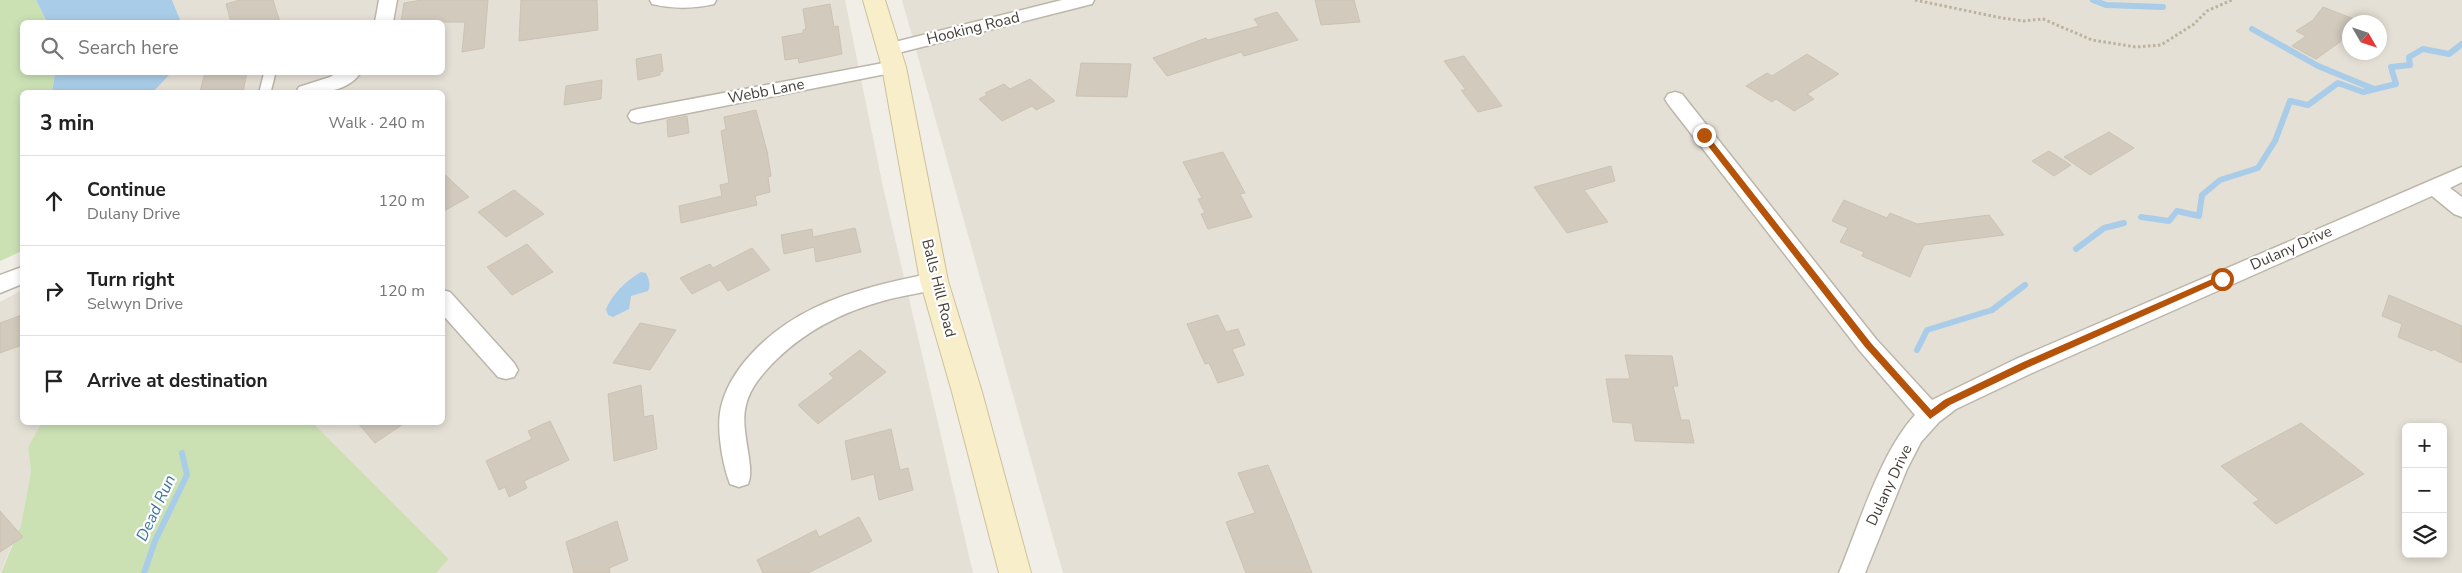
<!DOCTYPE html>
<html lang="en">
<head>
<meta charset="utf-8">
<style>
	body { margin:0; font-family:"Nunito Sans",sans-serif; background:#f2f2f2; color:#222 }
	.controls { position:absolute; right:15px; bottom:15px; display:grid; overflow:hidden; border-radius:8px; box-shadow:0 2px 8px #0003 }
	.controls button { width:45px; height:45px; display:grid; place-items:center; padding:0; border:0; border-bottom:1px solid #e0e0e0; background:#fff; color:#222; font:25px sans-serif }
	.compass { position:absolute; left:2342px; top:15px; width:45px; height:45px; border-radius:50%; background:#fff; box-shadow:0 2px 8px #0003; rotate:129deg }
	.stop { position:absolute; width:15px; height:15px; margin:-11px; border:4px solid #b45309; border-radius:50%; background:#fff }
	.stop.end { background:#b45309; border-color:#fff; box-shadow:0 1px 5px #0008 }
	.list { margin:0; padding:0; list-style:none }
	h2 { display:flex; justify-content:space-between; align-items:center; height:65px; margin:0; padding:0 20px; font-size:21px }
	h2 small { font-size:16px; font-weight:400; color:#767676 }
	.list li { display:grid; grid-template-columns:32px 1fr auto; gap:15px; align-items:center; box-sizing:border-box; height:90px; padding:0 20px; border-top:1px solid #e0e0e0 }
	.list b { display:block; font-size:19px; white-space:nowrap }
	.list p { margin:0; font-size:16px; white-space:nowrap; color:#767676 }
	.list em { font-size:16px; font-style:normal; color:#767676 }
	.icon { flex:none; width:28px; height:28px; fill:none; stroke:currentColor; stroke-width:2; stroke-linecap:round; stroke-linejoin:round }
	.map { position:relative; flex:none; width:2462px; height:573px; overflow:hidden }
	.search { position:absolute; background:#fff; box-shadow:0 2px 8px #0003; left:20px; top:20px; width:425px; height:55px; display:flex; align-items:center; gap:12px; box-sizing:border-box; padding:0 18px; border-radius:8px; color:#767676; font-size:19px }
	.panel { position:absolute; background:#fff; box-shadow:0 2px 8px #0003; left:20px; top:90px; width:425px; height:335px; border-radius:8px }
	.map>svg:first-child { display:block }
</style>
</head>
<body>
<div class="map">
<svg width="2462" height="573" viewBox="0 0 2462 573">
	<rect width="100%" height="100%" fill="#f1eee7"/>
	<path fill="#e5e0d5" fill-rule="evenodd" d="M172,0H845L883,187L973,573H436L449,559L313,423L442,422V92H153L171,73L442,72V22H181Z
		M902,0H2462V573H1063ZM2350,22H2380V52H2350ZM2406,427H2443V554H2406Z
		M22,290V422L42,423L28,447L31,471L21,525L0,573V302Z"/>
	<path fill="#cbe1b4" d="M0,0H36L47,22H22V72L55,73L52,92H22V251L0,261Z
		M42,422L313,423L449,559L436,573H1L21,525L31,471L28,447Z"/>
	<path fill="#a9cce8" d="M36,0H172L181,22H47Z
		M55,73V72L171,73L153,92H52Z
		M641,272L646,273C649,279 651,285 648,291L631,296L629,309L613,317L608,315L606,309C613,293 626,281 641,272Z"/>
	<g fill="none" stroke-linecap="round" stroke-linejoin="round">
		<path stroke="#a9cce8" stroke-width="6" d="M2093,0L2106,5L2163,7
			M2252,29L2318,66L2374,89
			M2141,217L2169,221L2177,211L2199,216L2202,195L2220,180L2258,168L2275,141L2290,101L2308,105L2338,83L2363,92L2396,84L2391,67L2410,65L2409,57L2423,49L2449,54L2462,44
			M2076,249L2104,228L2124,223
			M1917,350L1927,330L1992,310L2025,285
			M144,573L155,541L187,475L182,453"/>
	</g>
	<path fill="#d2cabd" stroke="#ccc2b1" d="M240,0H273L280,22H231L226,4Z
		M422,0H488L484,48L462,52L465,22H401L404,3Z
		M521,0H597L598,30L519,41Z
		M1315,0H1354L1360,22L1321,25Z
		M830,4L834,27L838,26L842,54L799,63L798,58L785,60L782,37L803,33V30L806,29L803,9Z
		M2323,7L2356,20L2350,22V28L2340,42L2316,59L2292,46L2306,36L2296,31L2313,20Z
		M1277,12L1298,40L1244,56L1241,52L1167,76L1153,58L1206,38L1208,40L1259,26L1254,19Z
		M661,54L663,71L660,72V75L638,80L636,59Z
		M1807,54L1839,74L1807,94L1814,99L1794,111L1776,99L1772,102L1746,86L1767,73L1772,76Z
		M1464,56L1502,106L1478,112L1461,90H1466L1444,61Z
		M1081,63L1131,64L1127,97L1076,96Z
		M205,72H247L243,92H200Z
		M1030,79L1055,101L1036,110L1032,106L1002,121L979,99L987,95L985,93L1004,84L1010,89Z
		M602,80L601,99L564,105L566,86Z
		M756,110L767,151L771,176L768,177L770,192L755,196L757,205L681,223L679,206L722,196L720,185L729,183L721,131L726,129L724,117Z
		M687,116L689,133L668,137L667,120Z
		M2109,132L2134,148L2090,175L2064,157Z
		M2049,151L2071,165L2054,176L2032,161Z
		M1223,152L1245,193L1240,194L1252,217L1208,229L1201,214L1205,213L1198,199L1202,198L1183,162Z
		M1611,166L1615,181L1584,190L1608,222L1567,233L1534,187Z
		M442,172L469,197L442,212Z
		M514,190L544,214L506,237L478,212Z
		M1844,200L1887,218L1890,213L1917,224L1989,215L2004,235L1924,245L1910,277L1862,256L1864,252L1840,242L1848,228L1832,221Z
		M855,228L861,252L816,262L814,247L784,254L781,235L812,229L813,237Z
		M527,244L553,272L512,295L487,267Z
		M752,248L770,270L728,291L720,280L692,294L680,278L710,264L713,268Z
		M2389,295L2462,326V363L2433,349L2432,351L2398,337L2402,324L2382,316Z
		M22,315V345L0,353V323Z
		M1218,315L1226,332L1238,329L1245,345L1232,349L1244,375L1218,383L1209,363L1205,364L1187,324Z
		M640,323L676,330L650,370L613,363Z
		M860,350L886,372L818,424L798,405L834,378L829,374Z
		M1625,355L1672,356L1678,386H1673L1681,420H1689L1694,443L1635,441L1632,423L1613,422L1606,379H1630Z
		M641,385L644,417L653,415L657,449L614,461L608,394Z
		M550,421L569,460L524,481L527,488L509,497L505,487L499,490L486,461L532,439L528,431Z
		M357,422H406L375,443Z
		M2301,423L2364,474L2276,524L2253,503L2259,500L2221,466Z
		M891,429L900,470L908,468L913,490L879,500L874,474L852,480L845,441Z
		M1268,465L1292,522L1312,573H1246L1226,522L1255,513L1238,473Z
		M0,511L23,537L0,552Z
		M859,517L872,541L808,573H763L757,560L816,530L819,537Z
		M617,521L628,560L609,568L610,573H574L566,542Z"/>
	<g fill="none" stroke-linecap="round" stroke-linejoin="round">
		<defs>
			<path id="lane" d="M265,92L270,72"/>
			<path id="street" d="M379,0H397L393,22H375Z
				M650,0H716L714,4C693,9 673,9 652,4Z
				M1062,0H1094L1092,4L890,55L883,53L880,49L883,45Z
				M894,61L901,63L904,67L901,71L638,123L631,121L628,116L631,111L638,109Z
				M338,72H361C349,92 317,95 296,92L299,87L330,77Z
				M1675,92L1682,94L1876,339L1932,400L2016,359L2462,167V182L2450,188L2462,197V217L2454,214L2432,196L2032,373L1956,409L1939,422L1921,442L1907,469L1865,573H1839C1859,525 1880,453 1915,415L1860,351L1668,104L1665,99L1668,94Z
				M22,267V284L0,293V275Z
				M934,273L942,275L945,281L942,287C924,293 905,295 886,300C845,311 808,329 777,359C764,372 750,387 746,405C739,430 756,467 748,484L739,487L730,484C726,474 724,464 722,454C720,441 718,426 720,413C727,367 774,327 814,308C852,290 893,281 934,273Z
				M442,290L450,292L514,363L518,370L514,377L506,379L498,377L442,314Z"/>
			<path id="secondary" d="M863,0H885L906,67L948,281L982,392L1031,573H999L952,392L920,281L882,67Z"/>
		</defs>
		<use href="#lane" stroke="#bcb6aa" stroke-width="14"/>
		<use href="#street" stroke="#bcb6aa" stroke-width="3"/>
		<use href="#secondary" stroke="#ccc19b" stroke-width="2"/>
		<path stroke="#bcb29d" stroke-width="3" stroke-dasharray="2.5 2.5" stroke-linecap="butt" d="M1915,0L2002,18L2024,21L2043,19L2092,40L2136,47L2161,45L2194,24L2207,11L2232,0"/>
		<use href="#lane" stroke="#fff" stroke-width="11"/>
		<use href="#street" fill="#fff" fill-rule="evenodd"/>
		<use href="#secondary" fill="#f8efca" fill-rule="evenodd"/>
	</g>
	<path fill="#b45309" d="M1701,133H1706L1871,343L1931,410L1944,400L2021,363L2219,276L2226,279L2027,368L1950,405L1930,419L1865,347L1701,137Z"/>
	<g text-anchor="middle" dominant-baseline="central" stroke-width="4.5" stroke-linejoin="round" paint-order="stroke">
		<g font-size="15" fill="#433f37" stroke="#fff">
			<text transform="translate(973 28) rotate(-14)">Hooking Road</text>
			<text transform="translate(766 91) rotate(-11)">Webb Lane</text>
			<text transform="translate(2291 248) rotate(-24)">Dulany Drive</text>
			<text transform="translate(939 288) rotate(76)">Balls Hill Road</text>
			<text transform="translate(1889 485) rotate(-65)">Dulany Drive</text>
		</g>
		<g font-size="16" font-style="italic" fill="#3c74a3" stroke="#fff">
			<text transform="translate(156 508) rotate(-65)">Dead Run</text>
		</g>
	</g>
</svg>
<div class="controls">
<button>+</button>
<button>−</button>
<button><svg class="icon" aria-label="layers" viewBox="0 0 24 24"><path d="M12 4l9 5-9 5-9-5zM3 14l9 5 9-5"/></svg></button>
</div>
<svg class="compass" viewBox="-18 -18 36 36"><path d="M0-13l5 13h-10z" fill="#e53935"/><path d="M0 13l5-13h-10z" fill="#767676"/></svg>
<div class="stop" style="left:2222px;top:279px"></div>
<div class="stop end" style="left:1704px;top:135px"></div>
<div class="search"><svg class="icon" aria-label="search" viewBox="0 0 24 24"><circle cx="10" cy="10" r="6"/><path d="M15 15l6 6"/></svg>Search here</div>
<section class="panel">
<h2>3 min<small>Walk · 240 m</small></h2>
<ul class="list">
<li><svg class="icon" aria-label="ahead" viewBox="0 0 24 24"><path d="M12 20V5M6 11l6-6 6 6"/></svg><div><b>Continue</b><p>Dulany Drive</p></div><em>120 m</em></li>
<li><svg class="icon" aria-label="right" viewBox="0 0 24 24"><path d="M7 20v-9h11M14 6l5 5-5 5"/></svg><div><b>Turn right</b><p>Selwyn Drive</p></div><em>120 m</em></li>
<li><svg class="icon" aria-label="arrive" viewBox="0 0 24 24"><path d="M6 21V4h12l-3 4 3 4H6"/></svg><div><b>Arrive at destination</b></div></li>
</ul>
</section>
</div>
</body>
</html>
